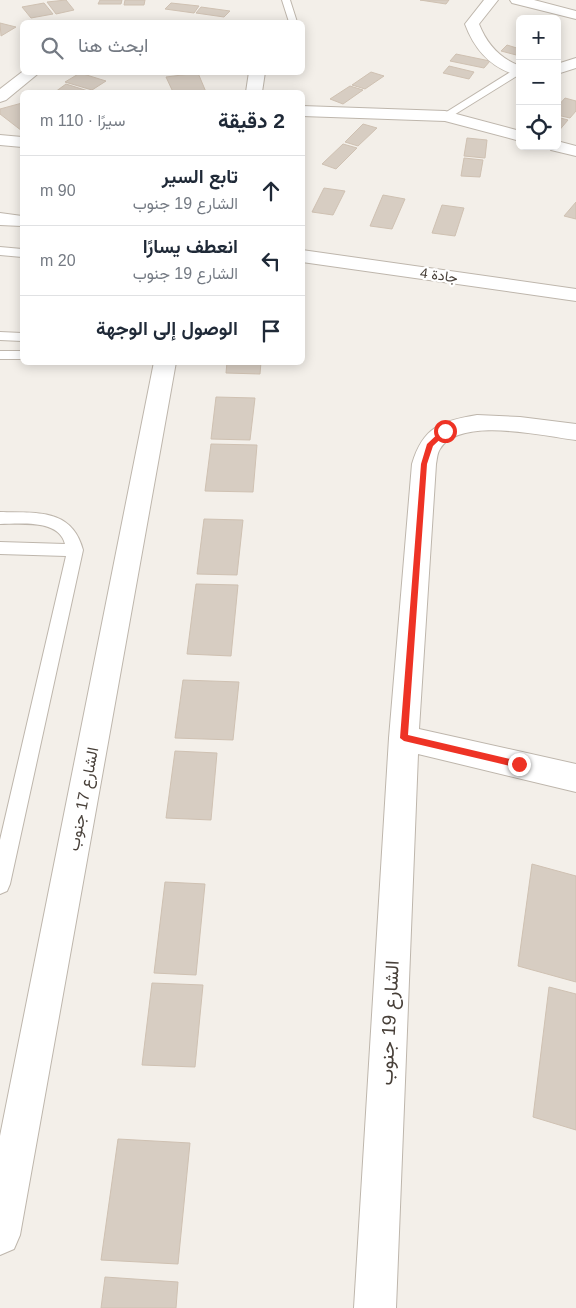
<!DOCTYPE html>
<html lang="ar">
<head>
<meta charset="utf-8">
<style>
	body { margin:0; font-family:Helvetica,Vazirmatn,sans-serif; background:#f2f2f3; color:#1f2937; direction:rtl }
	.controls { position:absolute; right:15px; top:15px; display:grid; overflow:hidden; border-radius:8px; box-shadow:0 2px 12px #0003 }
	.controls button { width:45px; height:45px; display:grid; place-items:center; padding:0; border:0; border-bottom:1px solid #e0e1e3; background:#fff; color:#1f2937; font:25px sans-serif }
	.stop { position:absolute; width:15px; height:15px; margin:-11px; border:4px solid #ee3325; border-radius:50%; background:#fff }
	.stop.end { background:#ee3325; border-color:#fff; box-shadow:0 1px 5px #0008 }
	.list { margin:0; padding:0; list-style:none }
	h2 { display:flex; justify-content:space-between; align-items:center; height:65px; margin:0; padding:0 20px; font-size:21px }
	h2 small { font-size:16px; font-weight:400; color:#747a83 }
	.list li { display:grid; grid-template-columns:32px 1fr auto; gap:15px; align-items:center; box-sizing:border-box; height:70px; padding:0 20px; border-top:1px solid #e0e1e3 }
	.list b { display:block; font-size:19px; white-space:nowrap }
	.list p { margin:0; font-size:16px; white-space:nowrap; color:#747a83 }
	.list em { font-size:16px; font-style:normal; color:#747a83 }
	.icon { flex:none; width:28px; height:28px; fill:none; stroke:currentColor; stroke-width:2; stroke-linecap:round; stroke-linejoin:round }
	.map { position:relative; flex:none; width:576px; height:1308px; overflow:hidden; direction:ltr }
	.search { position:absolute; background:#fff; box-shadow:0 2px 12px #0003; left:20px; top:20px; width:285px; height:55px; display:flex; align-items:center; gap:12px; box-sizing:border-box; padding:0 18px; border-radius:8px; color:#747a83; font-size:19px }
	.panel { position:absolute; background:#fff; box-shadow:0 2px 12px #0003; left:20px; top:90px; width:285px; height:275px; border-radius:8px; direction:rtl }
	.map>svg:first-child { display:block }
</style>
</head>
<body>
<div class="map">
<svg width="576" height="1308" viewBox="0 0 576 1308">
	<rect width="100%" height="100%" fill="#f3efe9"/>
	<path fill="#d7cdc2" stroke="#cfc1b2" d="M66,0L74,10L56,14L47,2Z
		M100,0H122L121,4H98Z
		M125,0H145L144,5H124Z
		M420,0H449L446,4Z
		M44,3L53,14L31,18L22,7Z
		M171,3L199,6L194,13L165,9Z
		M201,7L230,11L224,17L196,13Z
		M0,23L16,27L1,36Z
		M507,45L520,49V56L501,51Z
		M456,54L490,61L484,68L450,61Z
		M449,66L474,72L469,79L443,73Z
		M371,72L384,76L365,89L352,85Z
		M80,73L106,81L92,90L65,82Z
		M198,73L206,92H173L166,77Z
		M66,84L91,92H55Z
		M350,86L363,90L343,104L330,99Z
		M565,98L576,101V111L570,118L557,115V107Z
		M22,103V131L0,114V109Z
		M557,117L568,120L557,133Z
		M363,124L377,128L358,146L345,142Z
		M467,138L487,140L485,158L464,156Z
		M343,144L357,148L336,169L322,164Z
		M464,158L483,160L480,177L461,176Z
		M324,188L345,191L333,215L312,212Z
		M383,195L405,199L392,229L370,226Z
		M576,202V219L564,216Z
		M442,205L464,208L455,236L432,233Z
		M227,362H261L260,374L226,373Z
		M216,397L255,398L250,440L211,439Z
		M211,444L257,445L253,492L205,491Z
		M204,519L243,520L237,575L197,574Z
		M196,584L238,585L231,656L187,654Z
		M183,680L239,682L233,740L175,738Z
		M175,751L217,753L211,820L166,818Z
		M532,864L576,876V982L518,966Z
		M165,882L205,884L196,975L154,973Z
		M152,983L203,985L195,1067L142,1065Z
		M549,987L576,994V1130L533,1117Z
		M118,1139L190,1143L178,1264L101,1260Z
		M105,1277L178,1282L176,1308H101Z"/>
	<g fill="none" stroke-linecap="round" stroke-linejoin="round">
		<defs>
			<path id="lane" d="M282,0H290L297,22H289Z
				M520,68V74L449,118H441L440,116L515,69Z
				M0,247L22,249V257L0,255Z
				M0,332L22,333V341L0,340Z
				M0,351H22V359H0Z
				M0,512C36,513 72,508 83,550L10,884L7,891L0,894V840L66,556L0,554V542L65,544C59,519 20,524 0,524Z"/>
			<path id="street" d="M484,0H498L479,24C487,44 499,58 520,66V76C492,69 475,51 465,24Z
				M510,0H534L576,11V19L512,3Z
				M576,58V68L557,74V64Z
				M22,72H40L6,100L0,102V89Z
				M249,72H265L262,92H246Z
				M302,106L445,111L520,131V141L445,121L302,116Z
				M0,135L22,137V147L0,145Z
				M557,141L576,146V156L551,150L549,146H557Z
				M0,213L22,216V226L0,225Z
				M302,250L576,289V301L302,262Z
				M154,362H176L20,1235L14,1249L0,1255V1136Z
				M477,415L520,417L576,424V440C544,436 460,416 440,449C437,453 437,460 436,464L419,729L576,764V792L418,754L396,1308H354L389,738L412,464C423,427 441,421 477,415Z"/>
		</defs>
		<use href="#lane" stroke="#beb6ac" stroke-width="2"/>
		<use href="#street" stroke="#beb6ac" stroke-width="2"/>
		<use href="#lane" fill="#fff" fill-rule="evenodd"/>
		<use href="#street" fill="#fff" fill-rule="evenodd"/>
	</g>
	<path fill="#ee3325" d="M443,429L449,431L433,446L427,464L408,735L519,761L523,764L519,768L404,741L400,738L421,464L427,444Z"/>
	<g text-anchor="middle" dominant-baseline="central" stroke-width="4.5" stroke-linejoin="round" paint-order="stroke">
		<g font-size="14" fill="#473f38" stroke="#fff">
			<text transform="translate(439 275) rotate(8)">جادة 4</text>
		</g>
		<g font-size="16" fill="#473f38" stroke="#fff">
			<text transform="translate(83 799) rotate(-79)">الشارع 17 جنوب</text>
		</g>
		<g font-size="19" fill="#473f38" stroke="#fff">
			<text transform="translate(389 1023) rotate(-87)">الشارع 19 جنوب</text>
		</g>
	</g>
</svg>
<div class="controls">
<button>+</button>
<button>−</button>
<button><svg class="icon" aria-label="locate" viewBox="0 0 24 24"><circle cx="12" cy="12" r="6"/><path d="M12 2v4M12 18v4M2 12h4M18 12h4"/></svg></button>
</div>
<div class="stop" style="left:445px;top:431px"></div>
<div class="stop end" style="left:519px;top:764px"></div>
<div class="search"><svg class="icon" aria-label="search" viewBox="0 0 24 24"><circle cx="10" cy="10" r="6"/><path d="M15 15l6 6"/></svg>ابحث هنا</div>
<section class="panel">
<h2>2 دقيقة<small>سيرًا · 110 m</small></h2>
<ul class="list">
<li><svg class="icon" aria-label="ahead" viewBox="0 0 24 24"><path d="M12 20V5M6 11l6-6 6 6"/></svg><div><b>تابع السير</b><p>الشارع 19 جنوب</p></div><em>90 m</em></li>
<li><svg class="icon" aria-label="left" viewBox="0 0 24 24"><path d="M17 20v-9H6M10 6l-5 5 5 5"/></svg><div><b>انعطف يسارًا</b><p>الشارع 19 جنوب</p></div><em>20 m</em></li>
<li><svg class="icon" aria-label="arrive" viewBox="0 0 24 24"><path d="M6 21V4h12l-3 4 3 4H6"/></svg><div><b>الوصول إلى الوجهة</b></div></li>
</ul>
</section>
</div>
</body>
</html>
